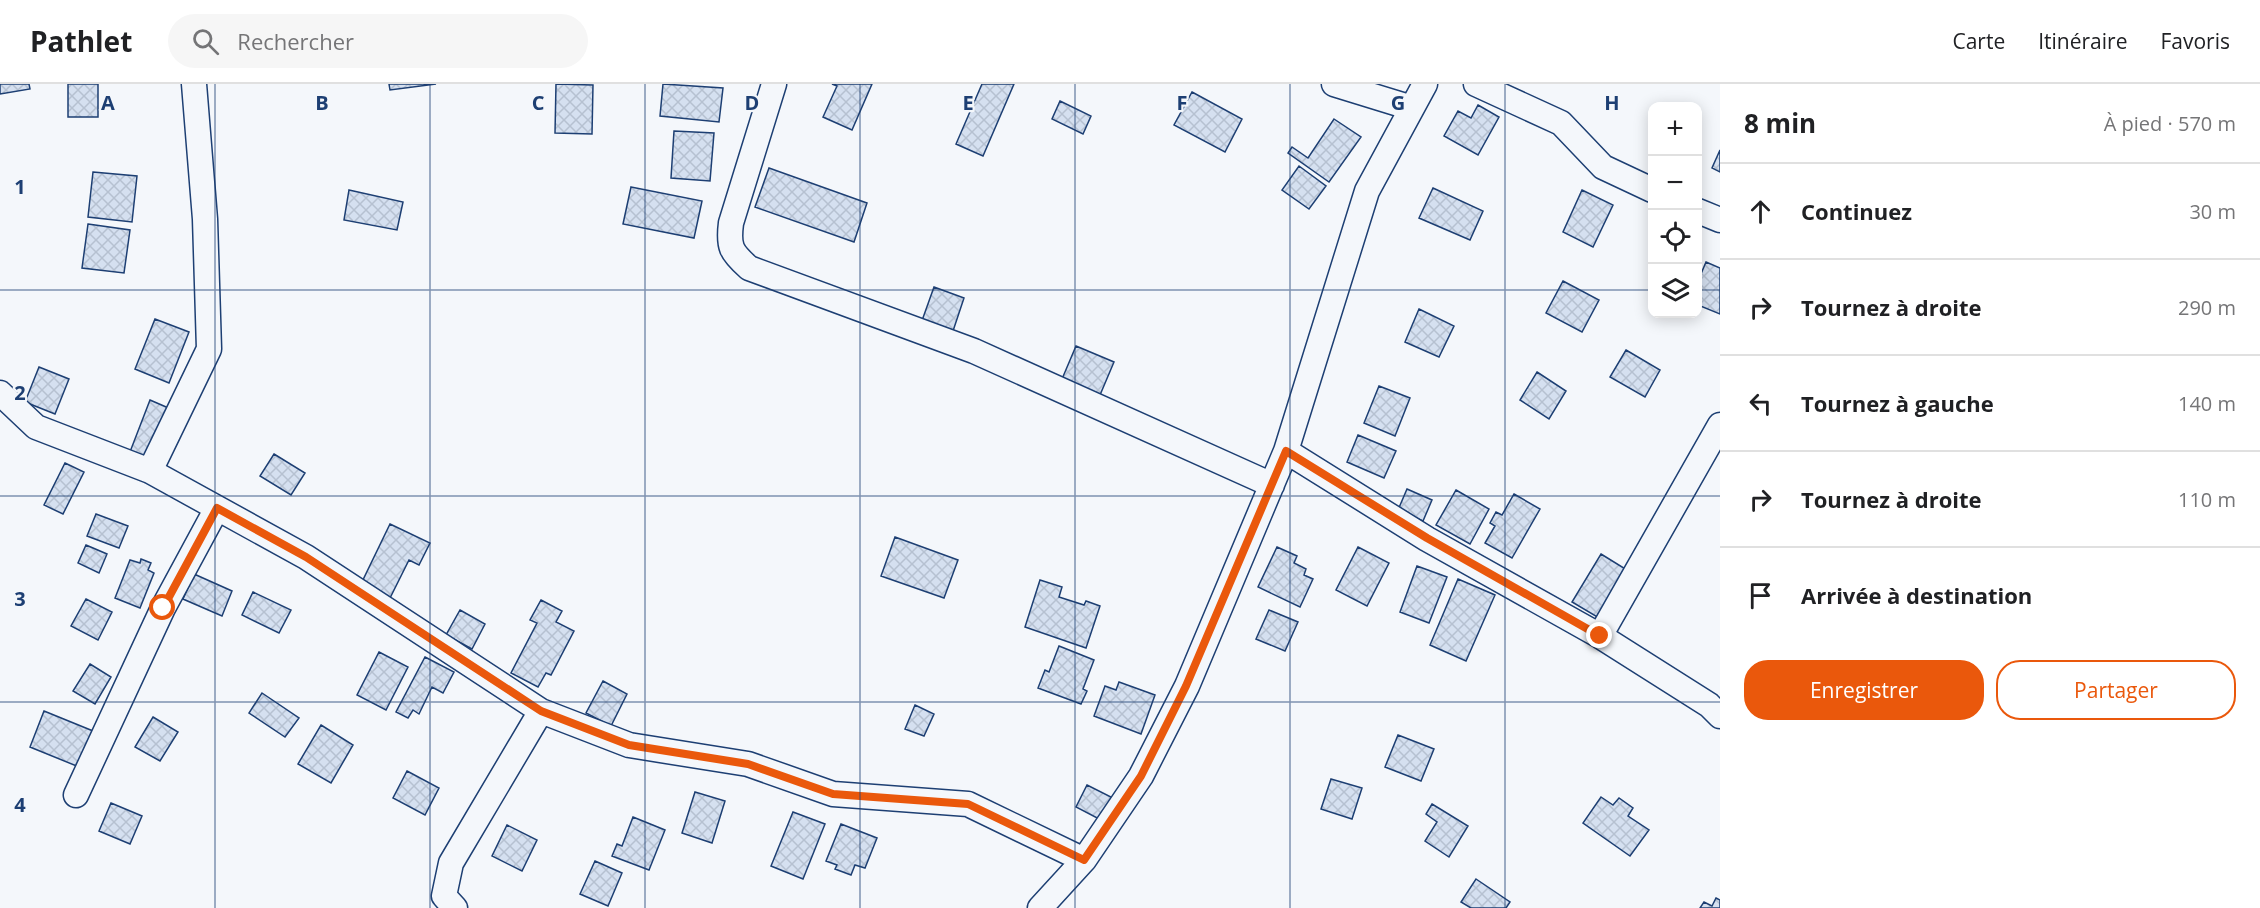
<!DOCTYPE html>
<html lang="fr">
<head>
<meta charset="utf-8">
<style>
	body { margin:0; font-family:"Open Sans",sans-serif; background:#f6f6f6; color:#202124 }
	.controls { position:absolute; right:18px; top:18px; display:grid; overflow:hidden; border-radius:12px; box-shadow:0 3px 15px #0003 }
	.controls button { width:54px; height:54px; display:grid; place-items:center; padding:0; border:0; border-bottom:2px solid #e0e0e0; background:#fff; color:#202124; font:30px sans-serif }
	.stop { position:absolute; width:18px; height:18px; margin:-14px; border:4px solid #ea580c; border-radius:50%; background:#fff }
	.stop.end { background:#ea580c; border-color:#fff; box-shadow:0 2px 6px #0008 }
	.list { margin:0; padding:0; list-style:none }
	h2 { display:flex; justify-content:space-between; align-items:center; height:78px; margin:0; padding:0 24px; font-size:26px }
	h2 small { font-size:20px; font-weight:400; color:#757577 }
	.list li { display:grid; grid-template-columns:39px 1fr auto; gap:18px; align-items:center; box-sizing:border-box; height:96px; padding:0 24px; border-top:2px solid #e0e0e0 }
	.list b { display:block; font-size:22px; white-space:nowrap }
	.list em { font-size:20px; font-style:normal; color:#757577 }
	.actions { display:flex; gap:12px; padding:18px 24px }
	.actions a { flex:1; padding:14px 0; border:2px solid #ea580c; border-radius:24px; text-align:center; font-size:21px; color:#ea580c }
	.actions .main { background:#ea580c; color:#fff }
	.icon { flex:none; width:33px; height:33px; fill:none; stroke:currentColor; stroke-width:2; stroke-linecap:round; stroke-linejoin:round }
	.map { position:relative; flex:none; width:1720px; height:824px; overflow:hidden }
	header { display:flex; align-items:center; gap:36px; box-sizing:border-box; height:84px; padding:0 30px; background:#fff; border-bottom:2px solid #e0e0e0 }
	header strong { font-size:28px }
	nav { display:flex; gap:33px; margin-inline-start:auto; font-size:21px }
	.search { width:420px; height:54px; background:#f6f6f6; display:flex; align-items:center; gap:15px; box-sizing:border-box; padding:0 21px; border-radius:33px; color:#757577; font-size:22px }
	main { display:flex }
	aside { flex:1; background:#fff }
	.map>svg:first-child { display:block }
</style>
</head>
<body>
<header>
<strong>Pathlet</strong>
<div class="search"><svg class="icon" aria-label="search" viewBox="0 0 24 24"><circle cx="10" cy="10" r="6"/><path d="M15 15l6 6"/></svg>Rechercher</div>
<nav><a>Carte</a><a>Itinéraire</a><a>Favoris</a></nav>
</header>
<main>
<div class="map">
<svg width="1720" height="824" viewBox="0 0 1720 824">
	<defs>
		<pattern id="building-cross-hatch" width="8" height="8" patternUnits="userSpaceOnUse" patternTransform="scale(1.5)"><rect width="8" height="8" fill="#d5e0f0"/><path d="M0 0l8 8M0 8l8-8" fill="none" stroke="#b6c1d1"/></pattern>
	</defs>
	<rect width="100%" height="100%" fill="#f4f7fb"/>
	<path fill="url(#building-cross-hatch)" stroke="#1d3f73" stroke-width="1.5" d="M0,0H29L30,5L0,10Z
		M68,0H98V33H68Z
		M389,0H436L390,6Z
		M556,0L593,1L592,50L555,49Z
		M663,0L723,4L719,38L660,32Z
		M832,0H872L852,46L823,33L837,2Z
		M982,0H1014L983,72L956,60Z
		M1192,8L1242,35L1225,68L1174,41Z
		M1060,17L1091,32L1083,50L1052,35Z
		M1478,21L1499,33L1478,71L1444,52L1458,27L1471,34Z
		M1334,35L1361,53L1329,98L1288,69L1292,63L1308,74Z
		M674,47L714,49L710,97L671,94Z
		M1720,66V88L1712,84Z
		M1299,82L1326,102L1309,125L1282,106Z
		M769,84L867,119L854,158L755,123Z
		M93,88L137,92L132,138L88,133Z
		M631,103L702,117L694,154L623,140Z
		M1433,104L1483,127L1470,156L1419,134Z
		M349,106L403,118L397,146L344,136Z
		M1582,106L1613,121L1593,163L1563,148Z
		M88,140L130,146L124,189L82,184Z
		M1706,178L1720,184V230L1698,221V197Z
		M1563,197L1599,216L1582,248L1546,229Z
		M934,203L964,214L950,256L919,245Z
		M1419,225L1454,242L1439,273L1405,258Z
		M155,235L189,248L169,299L135,285Z
		M1076,262L1114,278L1100,311L1062,295Z
		M1626,266L1660,286L1645,313L1610,293Z
		M39,283L69,295L55,330L25,318Z
		M1537,288L1566,307L1549,335L1520,316Z
		M1379,302L1410,314L1395,352L1364,339Z
		M150,316L173,326L150,382L128,373Z
		M1358,351L1396,367L1384,394L1347,378Z
		M274,370L305,389L291,411L260,392Z
		M65,379L84,388L63,430L44,421Z
		M1407,405L1432,416L1423,437L1398,426Z
		M1456,406L1489,425L1470,460L1436,441Z
		M1514,410L1540,425L1512,474L1485,459L1495,442L1490,439L1496,428L1502,431Z
		M96,430L128,442L119,464L87,452Z
		M390,440L430,459L419,481L409,476L390,514L361,500Z
		M895,453L958,476L944,514L881,492Z
		M86,461L107,470L99,489L78,479Z
		M1277,463L1297,472L1294,479L1306,485L1304,491L1313,495L1300,523L1258,503Z
		M1358,463L1389,479L1367,522L1336,506Z
		M1601,470L1627,486L1599,534L1572,518Z
		M141,475L151,479L148,486L154,489L140,524L115,514L130,476L140,479Z
		M1417,482L1447,493L1429,539L1400,528Z
		M194,490L232,507L222,532L183,515Z
		M1458,495L1495,511L1466,577L1430,561Z
		M1040,496L1062,503L1059,513L1084,521L1086,517L1100,522L1086,564L1025,543Z
		M253,508L291,526L279,549L242,531Z
		M86,515L112,528L98,556L71,542Z
		M541,516L562,527L556,538L574,547L551,591L546,589L538,603L511,589L537,539L530,536Z
		M460,526L485,540L472,565L446,551Z
		M1269,526L1298,538L1285,567L1256,555Z
		M1059,562L1094,576L1083,605L1087,607L1081,620L1038,604L1045,586L1049,588Z
		M379,568L408,583L386,626L357,611Z
		M425,573L454,588L443,609L432,603L419,630L413,626L408,634L396,628Z
		M90,580L111,593L95,620L73,607Z
		M603,597L627,610L611,642L586,629Z
		M1119,598L1155,611L1141,650L1094,632L1105,602L1116,606Z
		M262,609L299,634L285,653L249,629Z
		M915,621L934,630L924,652L905,645Z
		M44,627L98,649L84,685L30,663Z
		M153,633L178,648L160,677L135,663Z
		M321,641L353,661L331,699L298,680Z
		M1398,651L1434,665L1421,697L1385,683Z
		M407,687L439,704L425,731L393,714Z
		M1331,695L1362,704L1352,735L1321,725Z
		M1087,701L1113,714L1101,736L1076,723Z
		M695,708L725,717L712,759L682,749Z
		M1601,713L1613,721L1619,714L1633,724L1628,732L1649,746L1630,772L1583,739Z
		M111,719L142,732L130,760L99,747Z
		M1432,720L1468,742L1449,773L1425,757L1437,738L1426,730Z
		M793,728L825,740L803,795L771,782Z
		M633,733L665,746L649,786L612,772L617,760L622,762Z
		M841,740L877,754L865,784L855,781L851,791L835,785L837,781L826,777Z
		M507,741L537,756L522,787L492,772Z
		M595,777L622,789L608,822L580,810Z
		M1476,795L1510,818L1506,824H1471L1461,818Z
		M1716,814L1720,816V824H1700L1704,818L1712,822Z"/>
	<g fill="none" stroke-linecap="round" stroke-linejoin="round">
		<defs>
			<path id="minor" d="M774,0L731,139C728,163 731,168 749,184L974,267L1272,401
				M1334,0L1412,24
				M1476,0L1561,39L1603,83L1652,106
				M1698,127L1720,136
				M0,309L36,343L150,387L306,473L541,627L629,661L748,680L833,710L968,720L1084,776
				M1286,367L1427,455L1600,552L1709,621L1720,632
				M150,387L209,265L205,135L194,0
				M1600,552L1720,341
				M76,711L163,524L217,424
				M455,824L444,812L451,779L541,627
				M1040,824L1084,776L1141,692L1187,602L1286,367L1367,107L1425,0"/>
		</defs>
		<use href="#minor" stroke="#1d3f73" stroke-width="27"/>
		<use href="#minor" stroke="#f4f7fb" stroke-width="24"/>
	</g>
	<g fill="none" stroke-linecap="round" stroke-linejoin="round">
		<path stroke="#ea580c" stroke-width="8" d="M163,524L217,424L306,473L541,627L629,661L748,680L833,710L968,720L1084,776L1141,692L1186,602L1286,367L1427,454L1600,552"/>
	</g>
	<path fill="none" stroke="#1d3f73" stroke-width="1.5" stroke-opacity="0.55" d="M215,0V824M430,0V824M645,0V824M860,0V824M1075,0V824M1290,0V824M1505,0V824M0,206H1652M1698,206H1720M0,412H1720M0,618H1720"/>
	<g font-size="20" text-anchor="middle" font-weight="bold" fill="#1d3f73" stroke="#f4f7fb" stroke-width="4.5" stroke-linejoin="round" paint-order="stroke">
		<text x="108" y="26">A</text>
		<text x="322" y="26">B</text>
		<text x="538" y="26">C</text>
		<text x="752" y="26">D</text>
		<text x="968" y="26">E</text>
		<text x="1182" y="26">F</text>
		<text x="1398" y="26">G</text>
		<text x="1612" y="26">H</text>
		<text x="20" y="110">1</text>
		<text x="20" y="316">2</text>
		<text x="20" y="522">3</text>
		<text x="20" y="728">4</text>
	</g>
</svg>
<div class="controls">
<button>+</button>
<button>−</button>
<button><svg class="icon" aria-label="locate" viewBox="0 0 24 24"><circle cx="12" cy="12" r="6"/><path d="M12 2v4M12 18v4M2 12h4M18 12h4"/></svg></button>
<button><svg class="icon" aria-label="layers" viewBox="0 0 24 24"><path d="M12 4l9 5-9 5-9-5zM3 14l9 5 9-5"/></svg></button>
</div>
<div class="stop" style="left:163px;top:524px"></div>
<div class="stop end" style="left:1600px;top:552px"></div>
</div>
<aside>
<h2>8 min<small>À pied · 570 m</small></h2>
<ul class="list">
<li><svg class="icon" aria-label="ahead" viewBox="0 0 24 24"><path d="M12 20V5M6 11l6-6 6 6"/></svg><div><b>Continuez</b></div><em>30 m</em></li>
<li><svg class="icon" aria-label="right" viewBox="0 0 24 24"><path d="M7 20v-9h11M14 6l5 5-5 5"/></svg><div><b>Tournez à droite</b></div><em>290 m</em></li>
<li><svg class="icon" aria-label="left" viewBox="0 0 24 24"><path d="M17 20v-9H6M10 6l-5 5 5 5"/></svg><div><b>Tournez à gauche</b></div><em>140 m</em></li>
<li><svg class="icon" aria-label="right" viewBox="0 0 24 24"><path d="M7 20v-9h11M14 6l5 5-5 5"/></svg><div><b>Tournez à droite</b></div><em>110 m</em></li>
<li><svg class="icon" aria-label="arrive" viewBox="0 0 24 24"><path d="M6 21V4h12l-3 4 3 4H6"/></svg><div><b>Arrivée à destination</b></div></li>
</ul>
<div class="actions"><a class="main">Enregistrer</a><a>Partager</a></div>
</aside>
</main>
</body>
</html>
